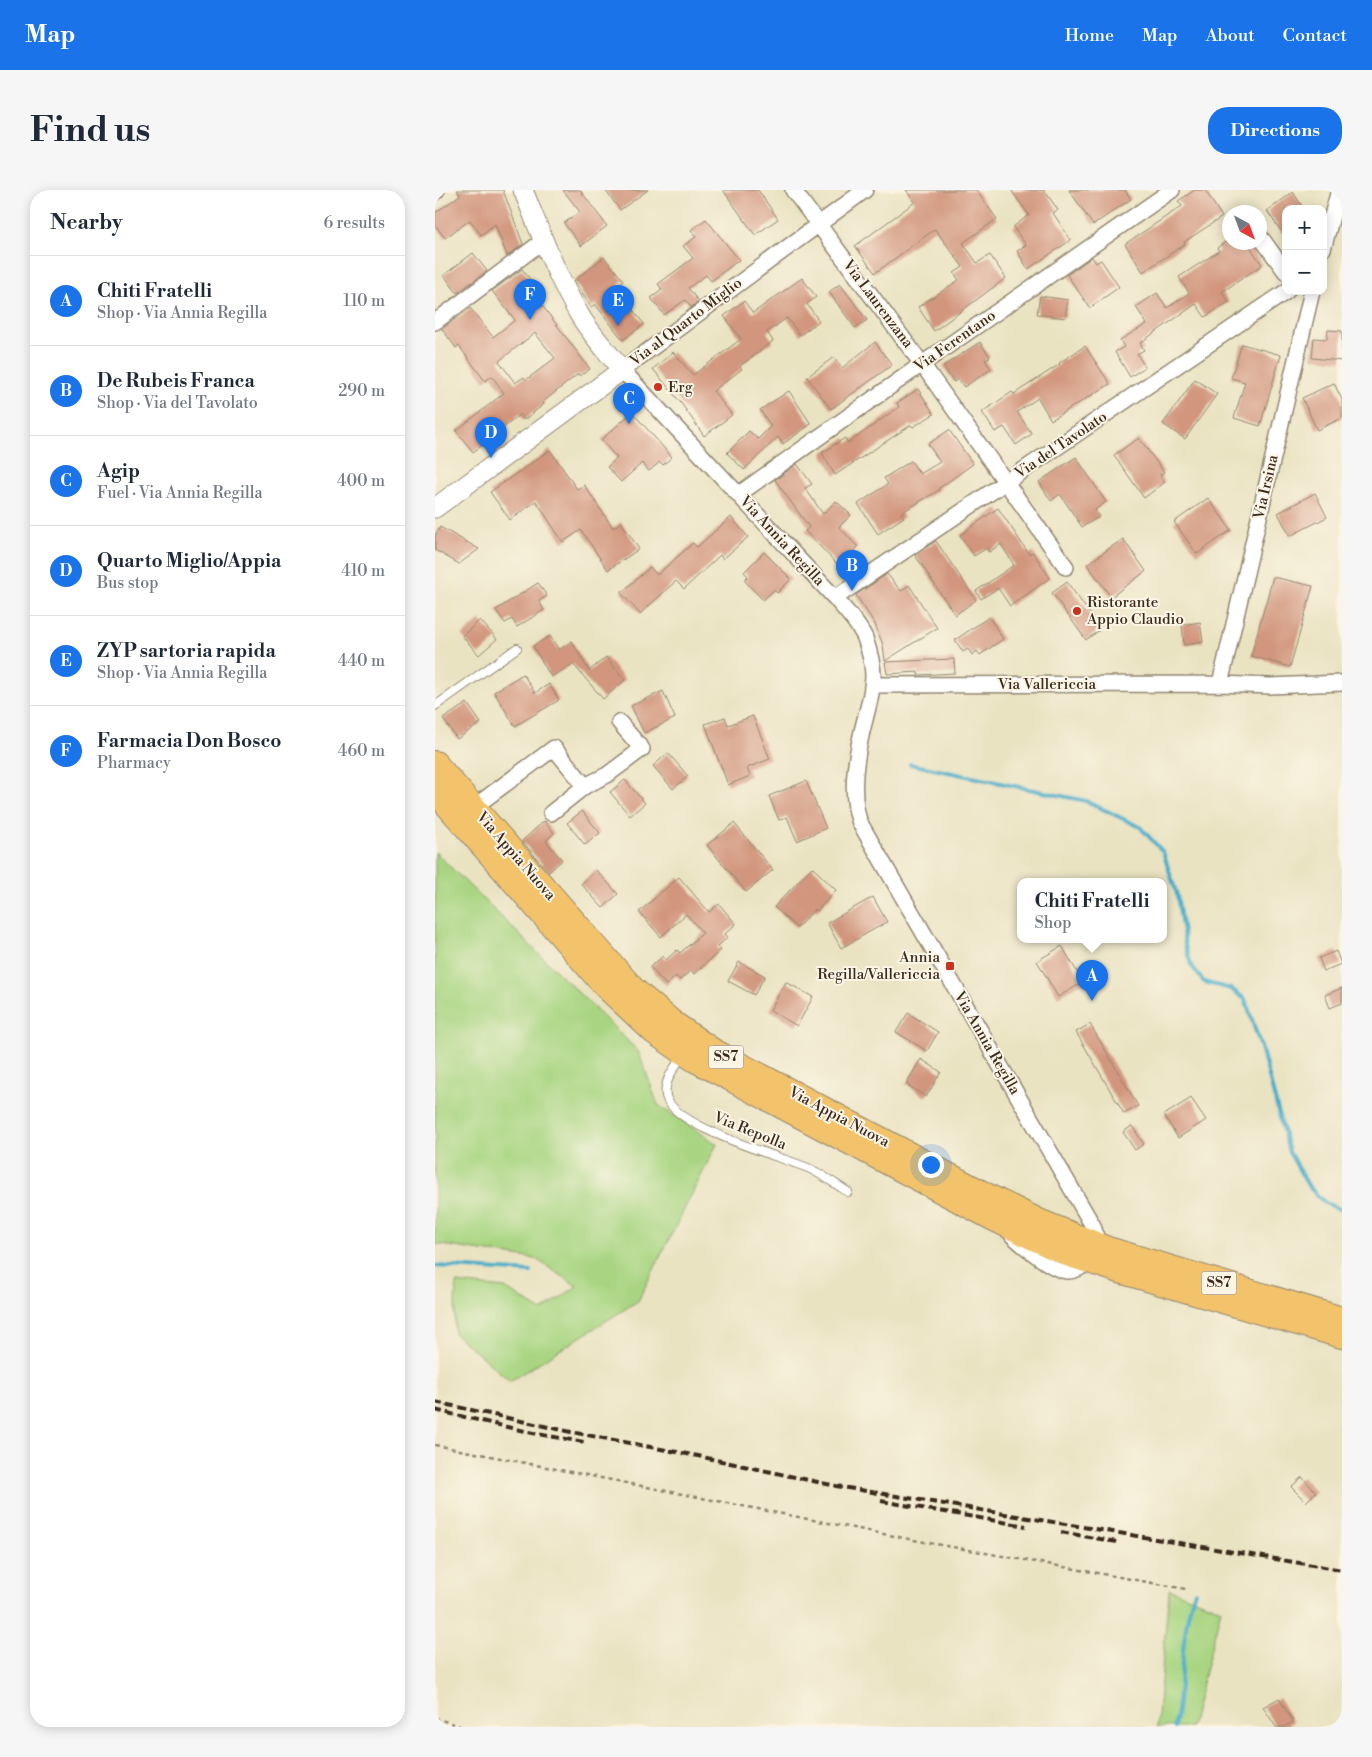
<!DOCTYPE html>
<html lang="en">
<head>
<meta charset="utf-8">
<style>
	body { margin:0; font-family:"Libre Bodoni",serif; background:#f6f6f7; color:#1f2937 }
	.controls { position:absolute; right:15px; top:15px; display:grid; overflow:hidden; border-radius:10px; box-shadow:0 2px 12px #0003 }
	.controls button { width:45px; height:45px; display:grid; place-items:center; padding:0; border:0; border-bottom:1px solid #e0e1e3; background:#fff; color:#1f2937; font:25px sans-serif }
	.compass { position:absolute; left:787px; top:15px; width:45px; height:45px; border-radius:50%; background:#fff; box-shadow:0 2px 12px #0003; rotate:139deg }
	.you { position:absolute; left:495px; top:974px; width:18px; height:18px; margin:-12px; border:4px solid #fff; border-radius:50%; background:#1a73e8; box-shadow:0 0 0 8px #1a73e833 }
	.badge { display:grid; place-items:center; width:32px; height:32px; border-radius:50%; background:#1a73e8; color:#fff; font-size:16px; font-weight:700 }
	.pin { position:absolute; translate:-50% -41px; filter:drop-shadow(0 1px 2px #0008) }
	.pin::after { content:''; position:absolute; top:26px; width:18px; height:15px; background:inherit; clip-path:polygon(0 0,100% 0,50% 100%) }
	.popup { position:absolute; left:582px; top:688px; width:150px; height:65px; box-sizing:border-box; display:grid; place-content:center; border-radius:10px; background:#fff; filter:drop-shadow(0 1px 4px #0005); font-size:16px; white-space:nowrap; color:#747a83 }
	.popup b { font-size:19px; color:#1f2937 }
	.popup::after { content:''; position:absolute; left:50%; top:100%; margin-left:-10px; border:10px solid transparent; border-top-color:#fff }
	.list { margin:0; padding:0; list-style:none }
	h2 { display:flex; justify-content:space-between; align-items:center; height:65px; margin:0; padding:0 20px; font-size:21px }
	h2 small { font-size:16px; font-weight:400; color:#747a83 }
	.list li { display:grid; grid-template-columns:32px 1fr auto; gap:15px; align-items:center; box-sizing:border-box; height:90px; padding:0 20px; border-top:1px solid #e0e1e3 }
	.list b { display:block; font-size:19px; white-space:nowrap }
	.list p { margin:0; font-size:16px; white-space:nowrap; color:#747a83 }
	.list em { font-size:16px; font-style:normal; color:#747a83 }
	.map { position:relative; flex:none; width:907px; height:1537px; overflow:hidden; border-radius:20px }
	header { display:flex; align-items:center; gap:30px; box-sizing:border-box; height:70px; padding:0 25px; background:#1a73e8; color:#fff }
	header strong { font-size:24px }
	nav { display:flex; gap:28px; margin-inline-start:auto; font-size:18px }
	.intro { display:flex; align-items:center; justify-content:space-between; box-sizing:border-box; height:120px; padding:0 30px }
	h1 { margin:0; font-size:35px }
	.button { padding:12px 22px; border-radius:20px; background:#1a73e8; color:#fff; font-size:18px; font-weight:700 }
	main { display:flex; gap:30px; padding:0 30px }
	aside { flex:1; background:#fff; border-radius:20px; box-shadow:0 2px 12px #0003 }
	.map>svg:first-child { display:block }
</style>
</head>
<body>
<header>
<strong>Map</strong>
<nav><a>Home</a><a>Map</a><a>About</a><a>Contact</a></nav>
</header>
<div class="intro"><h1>Find us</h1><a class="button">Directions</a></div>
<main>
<aside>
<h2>Nearby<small>6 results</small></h2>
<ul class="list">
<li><span class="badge">A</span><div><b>Chiti Fratelli</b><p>Shop · Via Annia Regilla</p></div><em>110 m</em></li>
<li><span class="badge">B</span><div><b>De Rubeis Franca</b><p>Shop · Via del Tavolato</p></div><em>290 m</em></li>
<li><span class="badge">C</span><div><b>Agip</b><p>Fuel · Via Annia Regilla</p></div><em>400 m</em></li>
<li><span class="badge">D</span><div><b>Quarto Miglio/Appia</b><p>Bus stop</p></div><em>410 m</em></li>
<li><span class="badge">E</span><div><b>ZYP sartoria rapida</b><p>Shop · Via Annia Regilla</p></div><em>440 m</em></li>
<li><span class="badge">F</span><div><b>Farmacia Don Bosco</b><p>Pharmacy</p></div><em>460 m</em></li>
</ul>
</aside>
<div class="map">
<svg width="907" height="1537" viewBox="0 0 907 1537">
	<rect width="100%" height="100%" fill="#fcf5e5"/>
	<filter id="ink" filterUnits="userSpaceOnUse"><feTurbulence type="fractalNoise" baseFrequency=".02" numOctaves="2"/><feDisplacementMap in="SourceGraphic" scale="10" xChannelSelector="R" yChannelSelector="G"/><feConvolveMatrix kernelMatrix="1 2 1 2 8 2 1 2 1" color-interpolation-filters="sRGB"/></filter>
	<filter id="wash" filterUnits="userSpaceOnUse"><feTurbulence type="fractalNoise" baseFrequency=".0096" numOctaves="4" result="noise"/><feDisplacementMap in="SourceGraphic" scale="20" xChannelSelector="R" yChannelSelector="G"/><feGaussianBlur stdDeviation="1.12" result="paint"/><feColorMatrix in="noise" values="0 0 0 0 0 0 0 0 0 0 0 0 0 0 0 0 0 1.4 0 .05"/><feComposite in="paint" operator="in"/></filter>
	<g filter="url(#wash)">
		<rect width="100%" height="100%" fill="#eae3c2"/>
		<path fill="#a9d582" stroke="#728050" d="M0,662L203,861L223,915L282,954L203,1111L75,1191L19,1143L21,1093L70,1098L107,1121L142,1096L101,1069L0,1054Z
			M734,1399L786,1419L756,1537H722Z"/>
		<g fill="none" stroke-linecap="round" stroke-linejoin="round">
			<path stroke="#4aadc9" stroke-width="4" d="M475,574L651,611L705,637L728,662L742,705L750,755L756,775L769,792L796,799L810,809L826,857L854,962L874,997L890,1013L907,1020
				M0,1076L96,1082
				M739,1537C749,1492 744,1444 760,1401"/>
		</g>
		<g id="blocks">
			<path fill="#d2967e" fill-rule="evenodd" d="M22,0H68L88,54L72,66L60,34L46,45L35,30L10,48L0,35V23L25,5Z
				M128,0H145L172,36L146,56L129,33L145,22Z
				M170,0H213L185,20Z
				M288,0H323L343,29L320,45Z
				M471,0H541L562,29L528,53L542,73L555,65L571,88L499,141L483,117L524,90L519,83L528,77L500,39L440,83L420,56L480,12Z
				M576,0H609L623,20L618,23L636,50L593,79L582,61L591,55L578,37L594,25Z
				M634,0H690L696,9L658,35Z
				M760,0H770L787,27L749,52L750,54L708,82L690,54L747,16L743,11Z
				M858,2L869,19H851V48L832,21Z
				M271,29L304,70L276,91L271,85L253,98L264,112L256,117L250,110L229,125L216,108L227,100L223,94L258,68L248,56L261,47L256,40Z
				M790,52H812L827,75L787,102L794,112L770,127L761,114L705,153L709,160L702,164L710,177L695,187L680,162L689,157L685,150L712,134L701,117L722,103L732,118L754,103L744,87L784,61L782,58Z
				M38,63L52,81L22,103L9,85Z
				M169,67L188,90L181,98L209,134L188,150L160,114L156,117L139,91Z
				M657,67L661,73L666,70L684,97L655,118L632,85Z
				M87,79L99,94L94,98L155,179L145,186L143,184L108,212L109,214L89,230L85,224L67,239L68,241L38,262L21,241L69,203L57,186L50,191L24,156L21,158L7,139L35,118L58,147L80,130L57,101ZM100,143L120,168L91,190L89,187L80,193L64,171Z
				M367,88L381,107L372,114L384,131L365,145L352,128L332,142L338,151L305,176L307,179L278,201L297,225L269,246L246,213L218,179L238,162L258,185L306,149L289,126L309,111L318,123Z
				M405,94L432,130L420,138L394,102Z
				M605,106L633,110L630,128L602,124Z
				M893,140L907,141V171L877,168L879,148L892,149Z
				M440,152L457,175L396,219L372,187L399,167L407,178Z
				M545,152L555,167L550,170L556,179L529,197L523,189L519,192L508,176Z
				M807,154L846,165L825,236L799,228L810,192L796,188Z
				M650,156L675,194L616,230L603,208L582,222L597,244L581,255L569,237L560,242L547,222L577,202L579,204L625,174L624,173Z
				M760,189L782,204L750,249L728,234Z
				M899,193L907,210V228L882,240L867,208Z
				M483,199L499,224L478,237L476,235L400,285L387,263L410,248L413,253L464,217L462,213Z
				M354,201L376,234L348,254L343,247L309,280L292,263L314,241L323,249L336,236L325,220Z
				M197,222L237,267L228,275L225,272L214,281L207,273L186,292L172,277L182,268L166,250Z
				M514,240L538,274L503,299L504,300L466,323L469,327L443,344L423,314L453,294L449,288L476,271L485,284L505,272L493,254Z
				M704,248L729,282L725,285L730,292L709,308L679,265Z
				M115,260L142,299L149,295L178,338L186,332L204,359L173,380L146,340L128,352L101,311L75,330L55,302Z
				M641,267L671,312L660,320L664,327L647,337L625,304L616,311L604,292Z
				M362,274L377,294L370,298L388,324L401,311L416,325L404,337L423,357L404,376L370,341L374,337L340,290Z
				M880,303L892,327L855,346L843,323Z
				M773,308L796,340L762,364L739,332Z
				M563,318L594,364L598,362L615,388L575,416L563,398L546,409L541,401L579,375L566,354L554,362L552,358L539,366L525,345Z
				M296,327L313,347L288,369L285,365L249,399L241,391L205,424L186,403L215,377L222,385L258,353L262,357Z
				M5,337L44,359L24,374L0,360V346Z
				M688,349L711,381L676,407L652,374Z
				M501,351L541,410L520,425L480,365Z
				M329,362L356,389L342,403L339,400L328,410L309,390L313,386L309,382Z
				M452,384L466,401L474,395L502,438L450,471L448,455L440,434L421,405Z
				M838,387L878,396L855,477L816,466Z
				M632,392L666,439L651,450L617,403Z
				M103,393L112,406L104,411L109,420L82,437L77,429L70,433L61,420Z
				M554,427L568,449L545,465L542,461L537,465L533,459L528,462L520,450Z
				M45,430L62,449L44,465L27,446Z
				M765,432L768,452L749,455L747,435Z
				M115,446L124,460L137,451L154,481L171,467L190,490L168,509L138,474L116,487L98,456Z
				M519,469L520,483L483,485V482L452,484L450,472Z
				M88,484L100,503L114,494L124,510L80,536L59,502Z
				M228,501L240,528L209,543L196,516Z
				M32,513L46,533L22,549L8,529Z
				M318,526L335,569L312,578L315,586L293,595L270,534L290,527L293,535Z
				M233,563L253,586L238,599L218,576Z
				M190,590L210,613L195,626L175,602Z
				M371,591L391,638L362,651L352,627L344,630L334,606Z
				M147,621L165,643L150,655L132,633Z
				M109,631L119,643L111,651L127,670L114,682L87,651Z
				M299,633L338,680L311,702L272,655Z
				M377,677L401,700L382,721L380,719L362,738L339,717Z
				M161,680L183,704L168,718L146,694Z
				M244,687L274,722L284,714L301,734L290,744L293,747L282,757L286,760L259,784L256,780L245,790L241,786L231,795L215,777L228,766L231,770L242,760L245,763L268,743L251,724L226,747L204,722Z
				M438,707L452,732L406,758L392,733Z
				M627,756L648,792L623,807L602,771Z
				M901,761L906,774L889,781L884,768Z
				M304,772L330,786L319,805L293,791Z
				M351,792L378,807L362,836L335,820Z
				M907,798V813L895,818L890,805Z
				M473,823L503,842L492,861L461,842Z
				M655,834L703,916L689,924L641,842Z
				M486,869L506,882L491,907L471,894Z
				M756,908L771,930L743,948L729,925Z
				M697,936L709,954L700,960L688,942Z
				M867,1287L881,1302L871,1312L856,1297Z
				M844,1508L858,1532L849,1537H841L828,1517Z"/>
		</g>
	</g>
	<g filter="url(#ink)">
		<use href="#blocks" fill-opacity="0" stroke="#928670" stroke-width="1"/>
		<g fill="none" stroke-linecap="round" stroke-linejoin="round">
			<defs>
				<path id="service" d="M0,516L82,458
					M248,865C240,877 228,891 231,906C238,937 344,966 373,978C387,984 400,994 413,1002"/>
				<path id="minor" d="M358,0L487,174L631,377
					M430,0L187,180L400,408C410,420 423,433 430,448C434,460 438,473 438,485C438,506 430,526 426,546C420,573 415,606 425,633L658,1036C662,1047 665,1060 656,1069C650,1075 641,1082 632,1081C617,1080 588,1055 577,1045
					M0,2L2,0
					M824,45L851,82
					M888,59L904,0
					M0,132L108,51
					M304,304L487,174L737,0
					M400,408L852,101
					M785,494L877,101
					M438,495L785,494L835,496L907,493
					M150,596L172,585L207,559L184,532
					M39,617L119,558L150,596L116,623"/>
				<path id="tertiary" d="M0,318L187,180C173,163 159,147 147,129C122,88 106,44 88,0"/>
				<path id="primary" d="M0,573L199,800L238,833L277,860L559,1009L604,1031L673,1059L907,1129
					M0,601L169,795L219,842L260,870L557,1028L632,1064L688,1082L907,1146"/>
			</defs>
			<use href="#service" stroke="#928670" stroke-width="10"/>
			<use href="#minor" stroke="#928670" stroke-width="18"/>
			<use href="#tertiary" stroke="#928670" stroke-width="21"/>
			<use href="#primary" stroke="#928670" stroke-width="26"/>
			<path stroke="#928670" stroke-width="2.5" stroke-dasharray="4 4" stroke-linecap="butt" d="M0,1255L484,1351L751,1399
				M0,1528L28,1537"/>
			<use href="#service" stroke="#fff" stroke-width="8"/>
			<use href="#minor" stroke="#fff" stroke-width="15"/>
			<use href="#tertiary" stroke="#fff" stroke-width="19"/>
			<use href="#primary" stroke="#f2c36a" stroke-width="24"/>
			<path stroke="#3b2a1e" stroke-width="4" stroke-dasharray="8 4" stroke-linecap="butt" d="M0,1212L136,1242L263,1266L401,1296L907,1380
				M0,1220L102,1244L149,1252
				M446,1311L591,1336
				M626,1342L682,1352"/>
		</g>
	</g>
	<g fill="#c8321e" stroke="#fcf5e5" stroke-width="2">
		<circle cx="223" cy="197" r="5"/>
		<circle cx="642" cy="421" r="5"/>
		<rect x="510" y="771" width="10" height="10" rx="2.5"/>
	</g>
	<g text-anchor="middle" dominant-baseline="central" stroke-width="4" stroke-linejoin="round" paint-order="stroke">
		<g fill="#fcf5e5" stroke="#75675a" stroke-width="1">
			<rect x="273.5" y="855.5" width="35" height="23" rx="4"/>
			<rect x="766.5" y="1081.5" width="35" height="23" rx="4"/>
		</g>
		<g font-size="14" font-weight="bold" fill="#3b2a1e">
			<text x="291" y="867">SS7</text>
			<text x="784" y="1093">SS7</text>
		</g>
		<g font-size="15" fill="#3b2a1e" stroke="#fcf5e5">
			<text transform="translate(443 114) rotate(53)">Via Laurenzana</text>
			<text transform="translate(251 132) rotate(-37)">Via al Quarto Miglio</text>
			<text transform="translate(520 151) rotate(-35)">Via Ferentano</text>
			<text transform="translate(626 255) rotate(-34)">Via del Tavolato</text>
			<text transform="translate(831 297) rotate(-77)">Via Irsina</text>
			<text transform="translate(347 351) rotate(47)">Via Annia Regilla</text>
			<text x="612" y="494">Via Vallericcia</text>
			<text transform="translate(81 666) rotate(49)">Via Appia Nuova</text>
			<text transform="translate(552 853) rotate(60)">Via Annia Regilla</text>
			<text transform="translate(404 927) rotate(28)">Via Appia Nuova</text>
			<text transform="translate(315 941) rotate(22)">Via Repolla</text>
		</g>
		<g font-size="15" fill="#3b2a1e" stroke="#fcf5e5" text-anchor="start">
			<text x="233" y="197">Erg</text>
			<text x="652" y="412">Ristorante<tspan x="652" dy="17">Appio Claudio</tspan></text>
			<text x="505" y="767" text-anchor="end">Annia<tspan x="505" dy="17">Regilla/Vallericcia</tspan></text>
		</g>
	</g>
</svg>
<div class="controls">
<button>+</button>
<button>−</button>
</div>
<svg class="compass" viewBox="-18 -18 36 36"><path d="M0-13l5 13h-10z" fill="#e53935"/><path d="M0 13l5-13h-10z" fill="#747a83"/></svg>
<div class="you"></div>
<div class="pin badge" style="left:657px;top:811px">A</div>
<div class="popup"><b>Chiti Fratelli</b>Shop</div>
<div class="pin badge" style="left:417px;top:401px">B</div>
<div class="pin badge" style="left:194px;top:234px">C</div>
<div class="pin badge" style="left:56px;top:268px">D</div>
<div class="pin badge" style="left:183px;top:136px">E</div>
<div class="pin badge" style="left:95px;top:130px">F</div>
</div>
</main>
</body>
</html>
